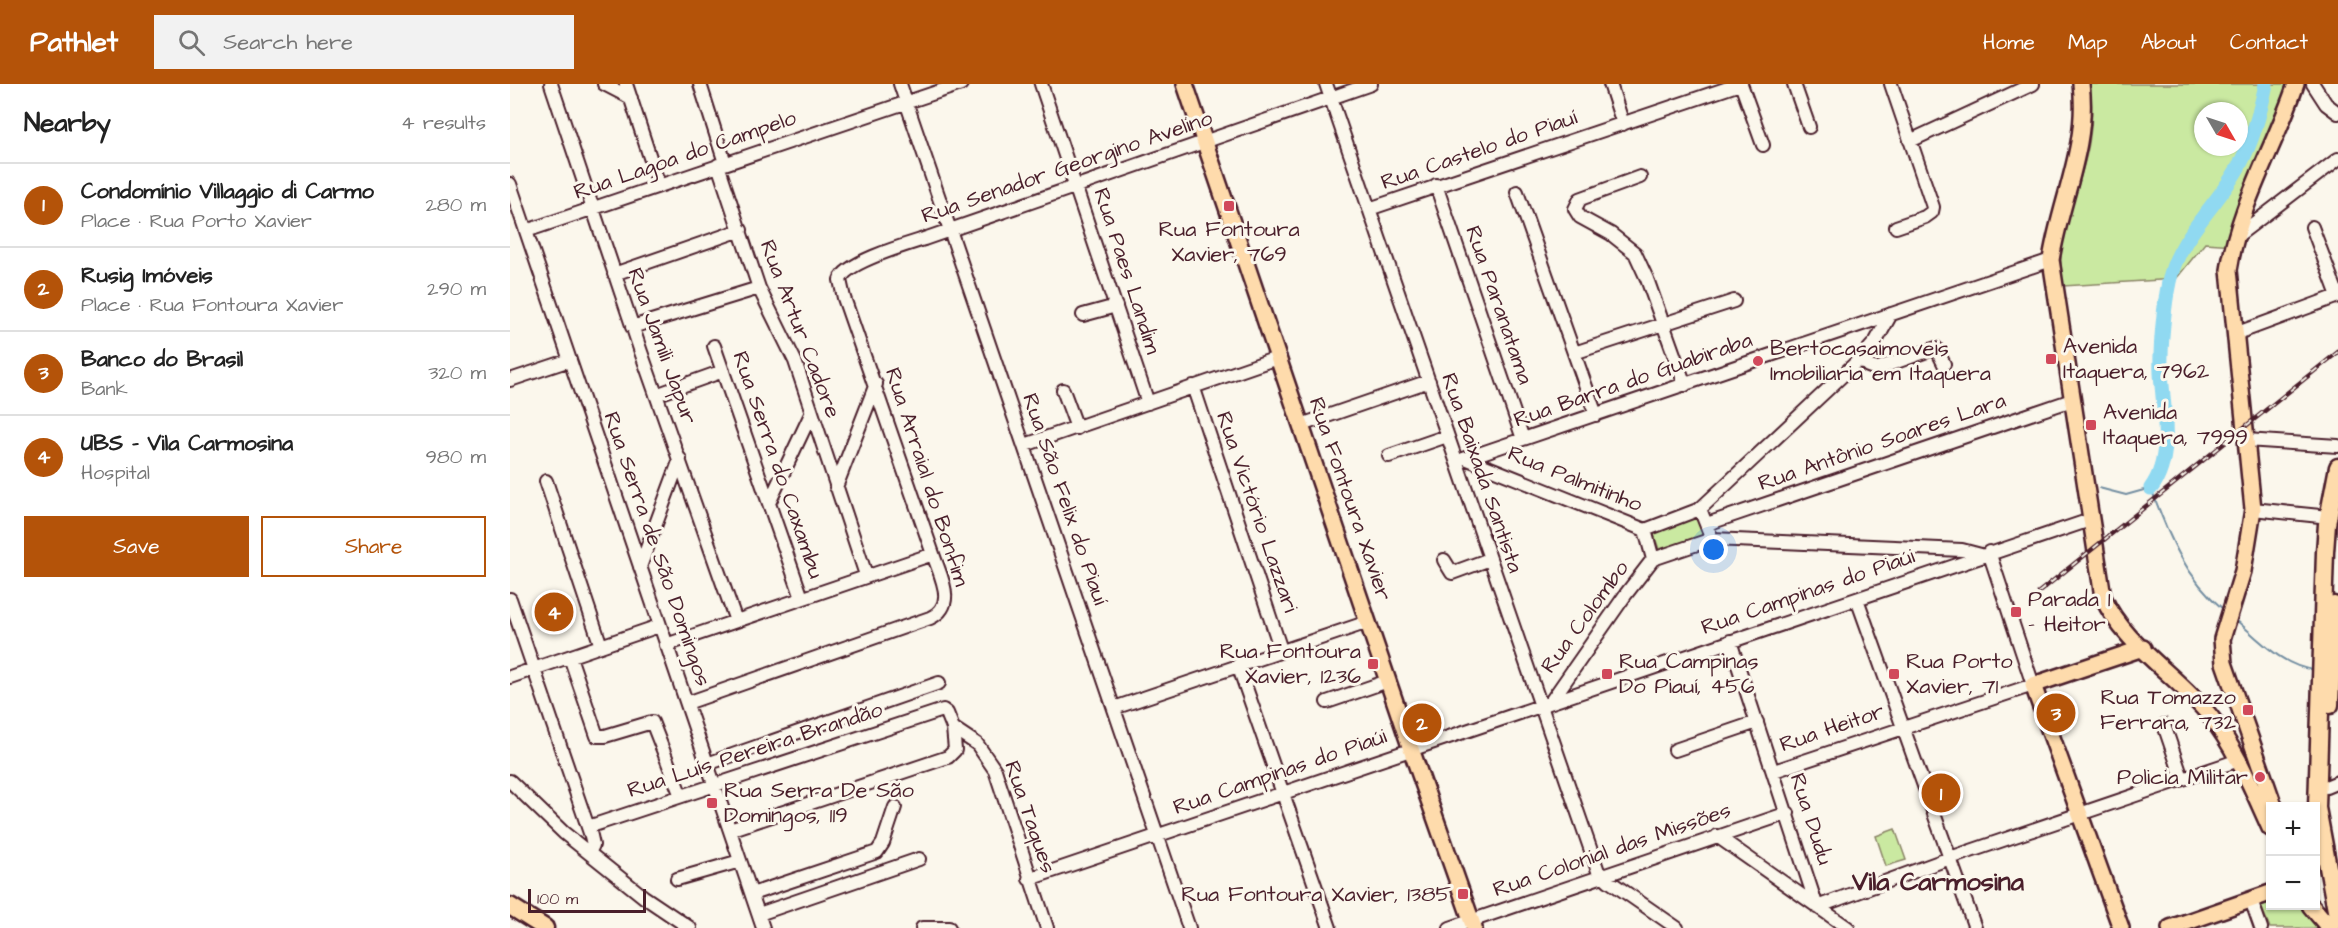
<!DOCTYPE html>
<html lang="en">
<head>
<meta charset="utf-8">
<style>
	body { margin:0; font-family:"Architects Daughter",sans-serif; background:#f2f2f2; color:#222 }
	.controls { position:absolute; right:18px; bottom:18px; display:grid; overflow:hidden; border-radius:0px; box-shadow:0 2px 4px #0004 }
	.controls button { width:54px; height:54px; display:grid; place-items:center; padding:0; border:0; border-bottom:2px solid #e0e0e0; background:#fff; color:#222; font:30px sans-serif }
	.compass { position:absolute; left:1684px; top:18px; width:54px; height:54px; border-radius:50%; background:#fff; box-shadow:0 2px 4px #0004; rotate:129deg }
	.scale { position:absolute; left:18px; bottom:15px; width:118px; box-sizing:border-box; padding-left:6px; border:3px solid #4a1f2b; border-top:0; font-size:16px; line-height:21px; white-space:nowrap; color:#4a1f2b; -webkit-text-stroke:4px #fbf7ec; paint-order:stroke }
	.you { position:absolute; left:1204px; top:466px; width:21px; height:21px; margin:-15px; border:4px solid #fff; border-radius:50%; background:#1a73e8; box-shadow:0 0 0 9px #1a73e833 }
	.badge { display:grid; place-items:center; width:39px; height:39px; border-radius:50%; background:#b45309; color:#fff; font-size:20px; font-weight:700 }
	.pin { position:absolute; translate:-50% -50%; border:3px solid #fff; box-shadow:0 2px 6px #0006 }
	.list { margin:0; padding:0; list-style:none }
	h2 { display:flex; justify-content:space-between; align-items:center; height:78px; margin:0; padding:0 24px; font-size:26px }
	h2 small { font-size:20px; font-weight:400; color:#767676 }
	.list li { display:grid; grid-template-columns:39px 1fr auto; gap:18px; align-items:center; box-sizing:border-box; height:84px; padding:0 24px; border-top:2px solid #e0e0e0 }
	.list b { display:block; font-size:22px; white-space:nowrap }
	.list p { margin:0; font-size:20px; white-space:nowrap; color:#767676 }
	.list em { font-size:20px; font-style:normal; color:#767676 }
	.actions { display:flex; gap:12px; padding:18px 24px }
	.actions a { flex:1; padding:14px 0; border:2px solid #b45309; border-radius:0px; text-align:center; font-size:21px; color:#b45309 }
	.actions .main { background:#b45309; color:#fff }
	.icon { flex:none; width:33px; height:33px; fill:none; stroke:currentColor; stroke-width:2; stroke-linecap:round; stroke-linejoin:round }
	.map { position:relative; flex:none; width:1828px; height:844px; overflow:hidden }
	header { display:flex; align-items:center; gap:36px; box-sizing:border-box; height:84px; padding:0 30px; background:#b45309; color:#fff }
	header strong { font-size:28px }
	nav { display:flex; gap:33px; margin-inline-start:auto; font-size:21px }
	.search { width:420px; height:54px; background:#f2f2f2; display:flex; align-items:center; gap:15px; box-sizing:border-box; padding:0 21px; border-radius:0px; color:#767676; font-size:22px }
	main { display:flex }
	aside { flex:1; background:#fff }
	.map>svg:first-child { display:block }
</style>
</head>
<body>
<header>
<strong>Pathlet</strong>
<div class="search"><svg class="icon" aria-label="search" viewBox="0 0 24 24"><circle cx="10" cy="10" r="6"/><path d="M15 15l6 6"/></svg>Search here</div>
<nav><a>Home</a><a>Map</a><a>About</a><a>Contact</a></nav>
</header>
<main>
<aside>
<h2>Nearby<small>4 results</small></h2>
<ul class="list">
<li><span class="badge">1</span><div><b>Condomínio Villaggio di Carmo</b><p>Place · Rua Porto Xavier</p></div><em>280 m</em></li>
<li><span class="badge">2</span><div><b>Rusig Imóveis</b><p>Place · Rua Fontoura Xavier</p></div><em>290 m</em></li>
<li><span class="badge">3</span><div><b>Banco do Brasil</b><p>Bank</p></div><em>320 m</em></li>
<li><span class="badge">4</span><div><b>UBS - Vila Carmosina</b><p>Hospital</p></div><em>980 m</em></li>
</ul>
<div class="actions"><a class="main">Save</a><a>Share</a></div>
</aside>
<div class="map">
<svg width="1828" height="844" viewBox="0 0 1828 844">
	<rect width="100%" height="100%" fill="#fbf7ec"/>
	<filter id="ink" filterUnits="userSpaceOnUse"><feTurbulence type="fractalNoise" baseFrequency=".0167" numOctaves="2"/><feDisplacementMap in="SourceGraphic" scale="12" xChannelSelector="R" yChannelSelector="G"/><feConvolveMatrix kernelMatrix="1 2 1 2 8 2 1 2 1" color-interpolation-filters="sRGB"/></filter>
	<g filter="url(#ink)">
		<path fill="#cae9a1" stroke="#8a8466" stroke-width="1.5" fill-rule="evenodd" d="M1580,0H1788L1725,161L1695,159L1666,195L1553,202C1552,189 1549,173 1552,160C1564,101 1589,64 1580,0ZM1693,27H1729V63H1693Z
			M1189,430L1197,455L1151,471L1142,445Z
			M1385,745L1396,776L1376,782L1366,752Z
			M1760,813V822H1794L1816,844H1760L1749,817Z"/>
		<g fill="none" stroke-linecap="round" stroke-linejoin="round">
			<path stroke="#748fa2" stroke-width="2" d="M1589,404L1616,411L1641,404C1658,451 1675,493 1714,526
				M1725,535C1748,555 1773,583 1805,586"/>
			<path stroke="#90d9f1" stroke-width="15" d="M1641,404C1664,374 1653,323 1651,289C1650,265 1654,221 1659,198C1668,153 1708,121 1729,82C1743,56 1750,29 1756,0"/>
			<defs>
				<path id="minor" d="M41,0L131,268L226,537
					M94,0L121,14
					M116,0L149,101
					M190,0L215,79
					M390,0L679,844
					M531,0L638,319
					M816,0L1088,787L1099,797L1167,844
					M1100,0L1113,40
					M1231,0L1253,61
					M1284,0L1299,43
					M1381,0L1423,123L1422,128L1415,133L1386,143
					M1803,0L1816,20L1828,29
					M1400,57L1523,0
					M208,81L249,204L285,277L356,491
					M1130,93L1070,115L1065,125L1070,133L1101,150L1125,169L1137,195L1175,301
					M0,100L253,844
					M926,101L1013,355
					M1007,108L1086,331
					M859,125L1230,0
					M1802,143L1828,212
					M16,147L451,0
					M1726,153L1828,75
					M104,190L231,146
					M573,231L606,222
					M122,243L249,204
					M1725,250L1828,212
					M204,262L292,514
					M1064,269L1224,217
					M1351,274L1358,282L1366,285L1426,264L1434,280
					M0,296L60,276
					M683,302L771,566
					M553,306L567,344
					M146,311L213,287
					M791,341L919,297
					M1736,356L1828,362
					M515,361L770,273
					M879,372L937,352
					M955,374L1135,446
					M957,374L1541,176
					M36,397L91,562
					M326,403L366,300
					M259,419L301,330
					M1190,425L1351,274L1366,257L1381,230
					M1743,425L1810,432
					M1197,440L1562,316
					M1202,455L1190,425L1135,446L1143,475L1202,455L1452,466L1471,471
					M934,476L942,489L980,475
					M130,483L170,375
					M0,515L81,752L83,761L79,769
					M1347,515L1465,844
					M1220,557L1307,823L1440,774L1726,677
					M156,561L423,470
					M60,573L87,652H95L142,638L171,712
					M728,581L820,844
					M0,593L149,542
					M1042,616L1116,510L1143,475
					M817,618L878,597
					M177,619L420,534C448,521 430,492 423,470L334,214L330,196C336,178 395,161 414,155C563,103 712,51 861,0
					M604,624L858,538
					M1654,641L1672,694
					M1165,666L1247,638
					M197,680L429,599
					M1264,687L1523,601L1479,468
					M0,697L54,749L134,813L180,844
					M1816,703L1828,698
					M78,743L433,626L437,629L443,644L467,660L485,686L537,844
					M220,746L438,673L445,666L443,644
					M1207,752L1338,844
					M167,795L230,777
					M519,795L1580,436
					M242,810L367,768L373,759L385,723
					M1741,816L1751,844
					M249,830L409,775
					M412,844H439
					M940,844L1278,729"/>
				<path id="major" d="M675,0L901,665L964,844
					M1571,0C1579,61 1550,117 1541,176L1593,513C1613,560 1668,592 1700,632C1726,664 1743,707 1760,744
					M1764,722L1714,579L1712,555L1733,487L1743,425L1719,186C1729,120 1765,63 1786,0
					M1611,844L1523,601L1633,564
					M1660,844L1760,809"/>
				<path id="highway" d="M1828,383L1817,440L1815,468L1807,724L1828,837
					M1820,621L1824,521
					M0,822L35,844
					M1801,822L1820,844"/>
			</defs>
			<use href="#minor" stroke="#4a1f2b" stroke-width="16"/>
			<use href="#major" stroke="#4a1f2b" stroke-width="20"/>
			<use href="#highway" stroke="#4a1f2b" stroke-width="21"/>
			<use href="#minor" stroke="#fbf7ec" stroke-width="12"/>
			<use href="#major" stroke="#fedbac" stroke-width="15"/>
			<use href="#highway" stroke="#fedbac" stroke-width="16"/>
			<defs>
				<path id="rail" d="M1529,508L1828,268"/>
			</defs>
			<use href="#rail" stroke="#4a1f2b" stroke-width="4.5"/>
			<use href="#rail" stroke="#fbf7ec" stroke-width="2" stroke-dasharray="7" stroke-linecap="butt"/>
		</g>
	</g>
	<g fill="#d1495b" stroke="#fbf7ec" stroke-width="2">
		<rect x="713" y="116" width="12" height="12" rx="3"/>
		<rect x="1535" y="269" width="12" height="12" rx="3"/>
		<circle cx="1248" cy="277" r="6"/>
		<rect x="1575" y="335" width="12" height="12" rx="3"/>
		<rect x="1500" y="522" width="12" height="12" rx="3"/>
		<rect x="857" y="574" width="12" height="12" rx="3"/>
		<rect x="1091" y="584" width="12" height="12" rx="3"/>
		<rect x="1378" y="584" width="12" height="12" rx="3"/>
		<rect x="1732" y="620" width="12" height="12" rx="3"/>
		<circle cx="1750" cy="693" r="6"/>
		<rect x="196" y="713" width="12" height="12" rx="3"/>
		<rect x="947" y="804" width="12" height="12" rx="3"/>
	</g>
	<g text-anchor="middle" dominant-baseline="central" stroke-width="6" stroke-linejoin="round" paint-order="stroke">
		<g font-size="22" fill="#4a1f2b" stroke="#fbf7ec">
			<text transform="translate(969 66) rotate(-19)">Rua Castelo do Piauí</text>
			<text transform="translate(175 71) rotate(-19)">Rua Lagoa do Campelo</text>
			<text transform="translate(557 83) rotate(-19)">Rua Senador Georgino Avelino</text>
			<text transform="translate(617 187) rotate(72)">Rua Paes Landim</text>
			<text transform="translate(989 221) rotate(71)">Rua Paranatama</text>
			<text transform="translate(290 245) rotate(69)">Rua Artur Cadore</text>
			<text transform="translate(152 262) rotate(70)">Rua Jamili Japur</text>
			<text transform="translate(1123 296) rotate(-19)">Rua Barra do Guabiraba</text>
			<text transform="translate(1372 358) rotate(-19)">Rua Antônio Soares Lara</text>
			<text transform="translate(268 381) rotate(71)">Rua Serra do Caxambu</text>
			<text transform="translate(972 389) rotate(71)">Rua Baixada Santista</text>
			<text transform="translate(417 393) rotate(72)">Rua Arraial do Bonfim</text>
			<text transform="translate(1065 395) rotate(22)">Rua Palmitinho</text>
			<text transform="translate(555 415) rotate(71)">Rua São Felix do Piauí</text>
			<text transform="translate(840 415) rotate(71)">Rua Fontoura Xavier</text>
			<text transform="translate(747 428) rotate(71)">Rua Victório Lazzari</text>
			<text transform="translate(147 465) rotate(71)">Rua Serra de São Domingos</text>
			<text transform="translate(1298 508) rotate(-19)">Rua Campinas do Piaúi</text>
			<text transform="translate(1075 533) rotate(-54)">Rua Colombo</text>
			<text transform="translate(1322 644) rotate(-19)">Rua Heitor</text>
			<text transform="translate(245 666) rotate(-18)">Rua Luís Pereira Brandão</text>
			<text transform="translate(770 688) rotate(-19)">Rua Campinas do Piaúi</text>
			<text transform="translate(520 733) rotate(71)">Rua Taques</text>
			<text transform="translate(1301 735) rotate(72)">Rua Dudu</text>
			<text transform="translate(1102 766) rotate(-19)">Rua Colonial das Missões</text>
		</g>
		<g font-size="22" fill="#4a1f2b" stroke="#fbf7ec" text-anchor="start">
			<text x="719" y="145" text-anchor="middle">Rua Fontoura<tspan x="719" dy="25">Xavier, 769</tspan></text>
			<text x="1553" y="262">Avenida<tspan x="1553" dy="25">Itaquera, 7962</tspan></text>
			<text x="1260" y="264">Bertocasaimoveis<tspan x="1260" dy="25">Imobiliaria em Itaquera</tspan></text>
			<text x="1593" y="328">Avenida<tspan x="1593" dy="25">Itaquera, 7999</tspan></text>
			<text x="1518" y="515">Parada 1<tspan x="1518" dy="25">- Heitor</tspan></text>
			<text x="851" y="567" text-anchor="end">Rua Fontoura<tspan x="851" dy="25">Xavier, 1236</tspan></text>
			<text x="1109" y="577">Rua Campinas<tspan x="1109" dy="25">Do Piauí, 456</tspan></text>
			<text x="1396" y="577">Rua Porto<tspan x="1396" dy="25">Xavier, 71</tspan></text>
			<text x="1726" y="613" text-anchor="end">Rua Tomazzo<tspan x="1726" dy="25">Ferrara, 732</tspan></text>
			<text x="1738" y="693" text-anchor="end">Policia Militar</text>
			<text x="214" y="706">Rua Serra De São<tspan x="214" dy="25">Domingos, 119</tspan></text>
			<text x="941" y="810" text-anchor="end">Rua Fontoura Xavier, 1385</text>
		</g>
		<g font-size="26" font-weight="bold" fill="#4a1f2b" stroke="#fbf7ec">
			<text x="1428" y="798">Vila Carmosina</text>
		</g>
	</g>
</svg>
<div class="controls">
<button>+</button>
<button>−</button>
</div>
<svg class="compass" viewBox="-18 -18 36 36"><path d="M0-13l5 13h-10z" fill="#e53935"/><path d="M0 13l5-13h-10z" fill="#767676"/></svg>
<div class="scale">100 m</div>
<div class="you"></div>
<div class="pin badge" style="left:1431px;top:709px">1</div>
<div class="pin badge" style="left:912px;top:639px">2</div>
<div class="pin badge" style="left:1546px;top:629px">3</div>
<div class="pin badge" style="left:44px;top:528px">4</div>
</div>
</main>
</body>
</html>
